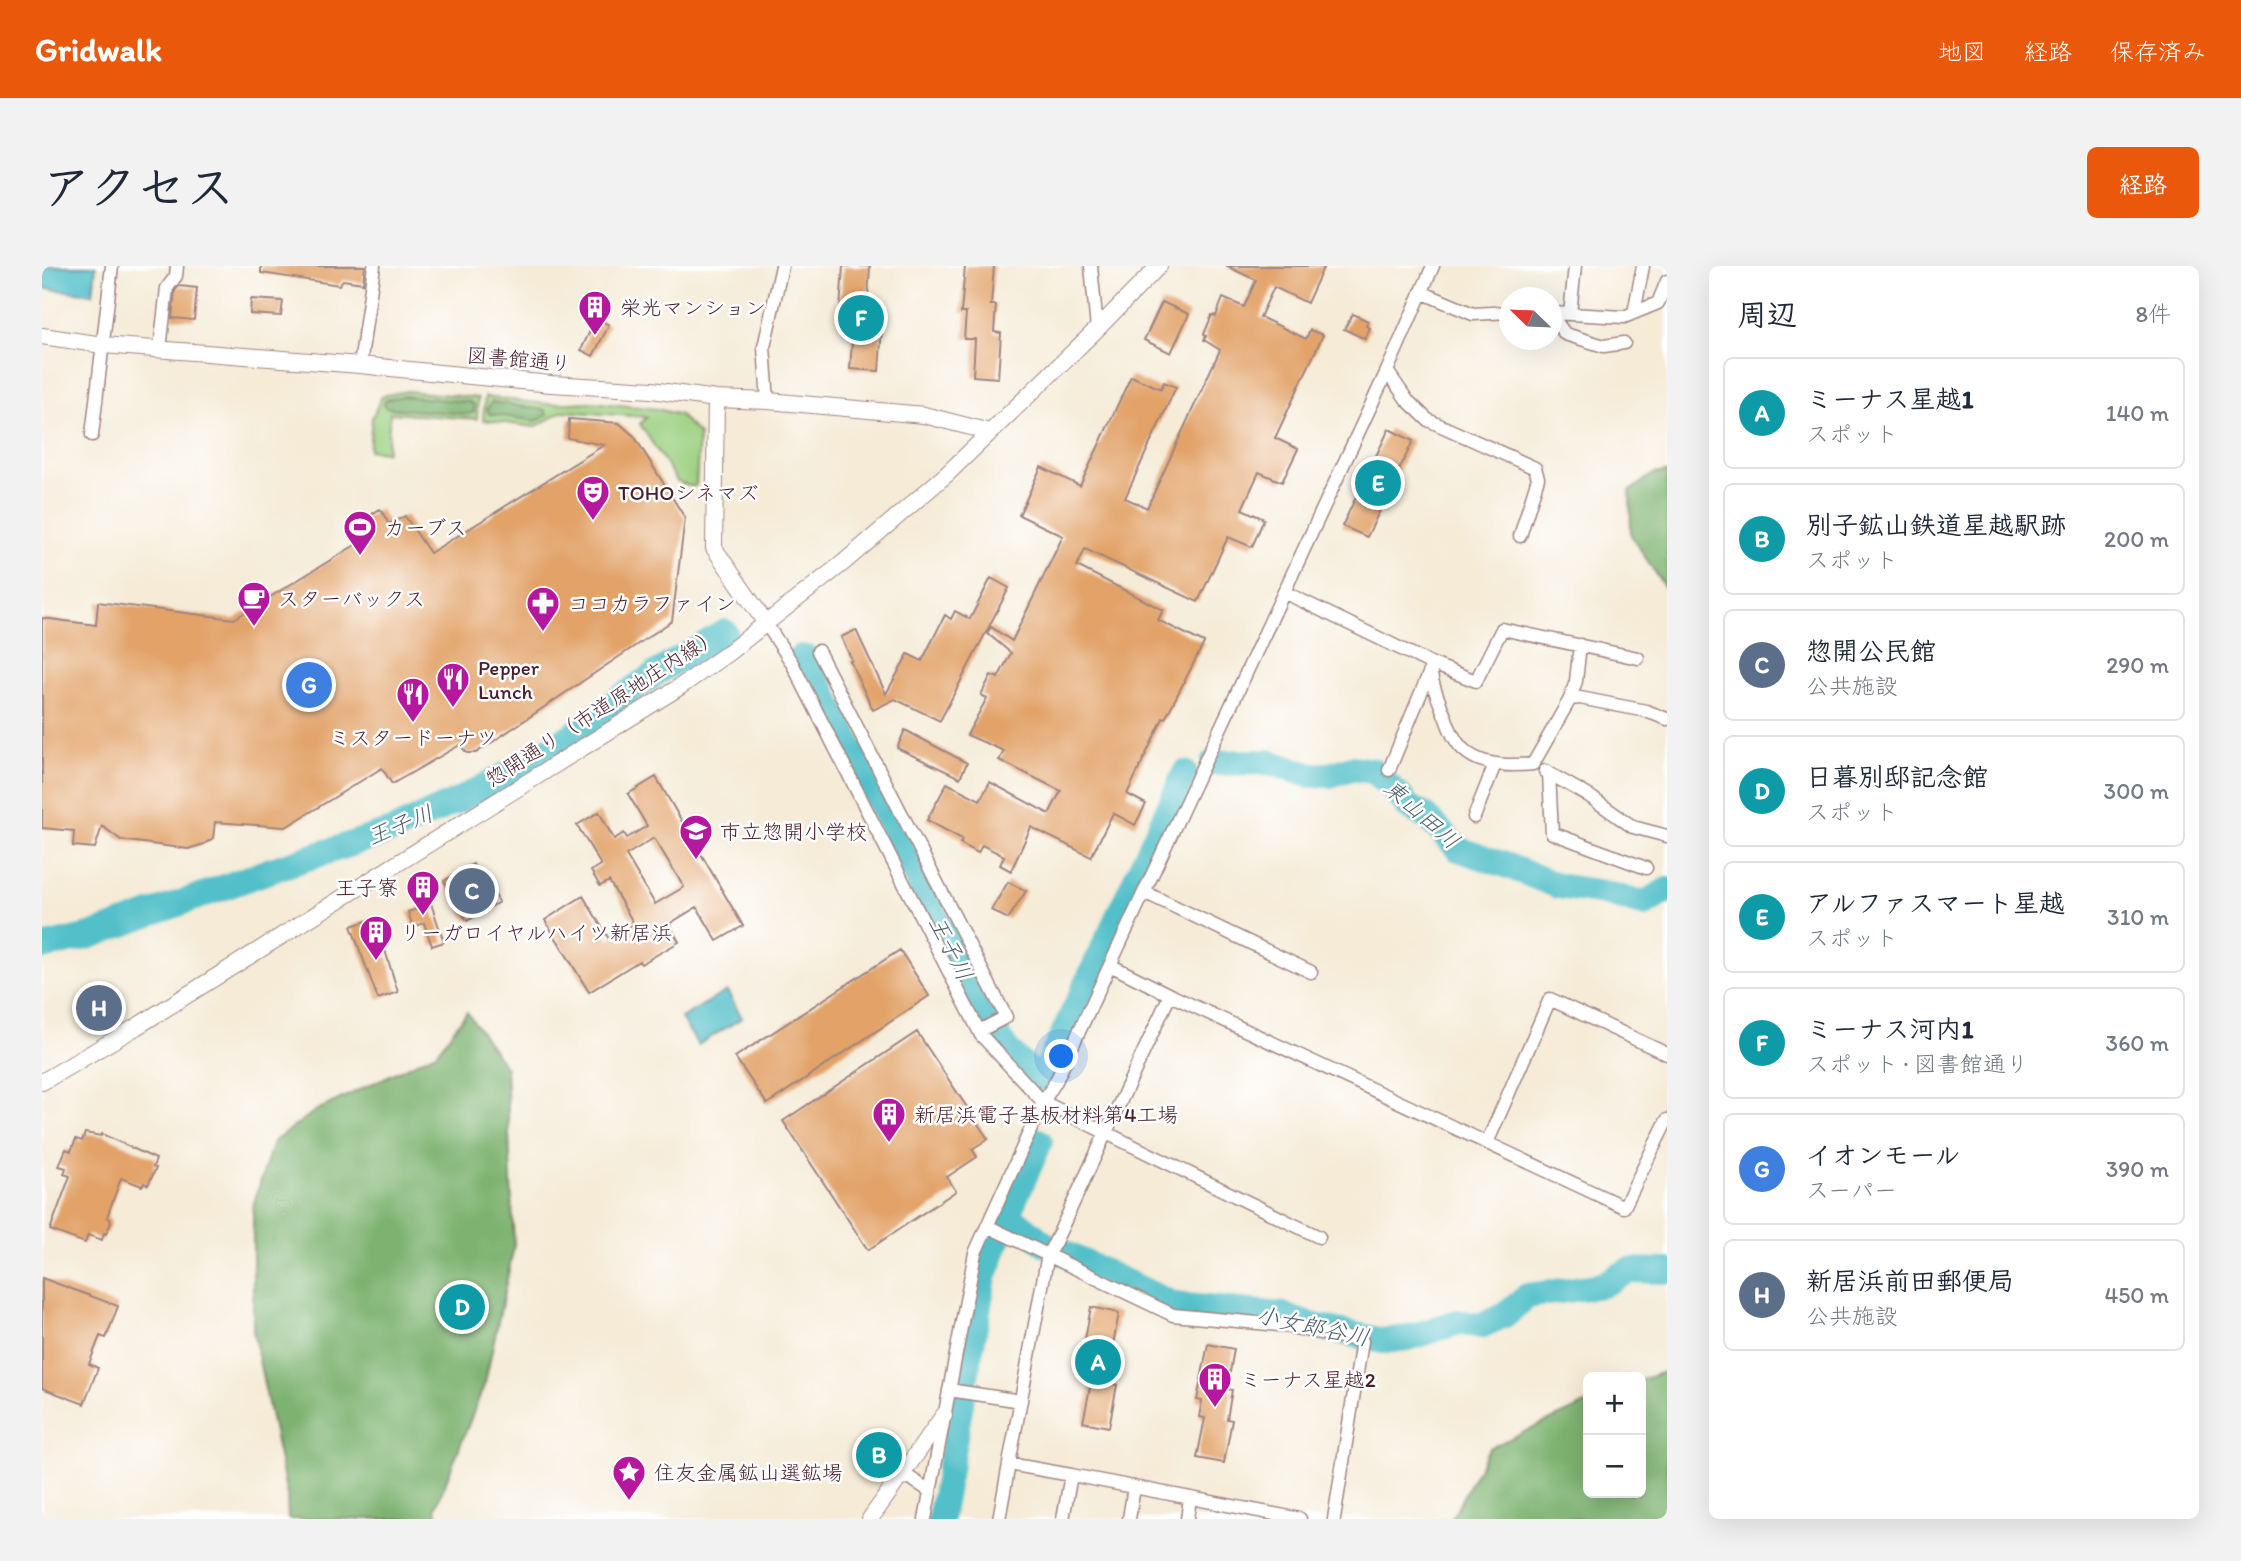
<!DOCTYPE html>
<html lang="ja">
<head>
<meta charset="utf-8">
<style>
	body { margin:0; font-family:Itim,"Klee One",sans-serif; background:#f2f2f3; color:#1f2937 }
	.controls { position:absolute; right:21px; bottom:21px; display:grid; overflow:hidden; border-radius:10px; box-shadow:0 7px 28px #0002 }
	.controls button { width:63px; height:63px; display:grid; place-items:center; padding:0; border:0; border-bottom:2px solid #e0e1e3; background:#fff; color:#1f2937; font:35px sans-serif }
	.compass { position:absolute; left:1457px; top:21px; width:63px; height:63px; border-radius:50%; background:#fff; box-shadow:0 7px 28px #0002; rotate:293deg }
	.you { position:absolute; left:1020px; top:791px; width:24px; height:24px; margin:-18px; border:5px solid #fff; border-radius:50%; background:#1a73e8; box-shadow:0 0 0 10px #1a73e833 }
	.badge { display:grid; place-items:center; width:46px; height:46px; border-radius:50%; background:#ea580c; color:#fff; font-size:23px; font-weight:700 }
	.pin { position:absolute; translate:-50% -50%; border:4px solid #fff; box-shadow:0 2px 7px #0006 }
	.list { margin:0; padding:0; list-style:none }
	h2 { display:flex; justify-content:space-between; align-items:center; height:91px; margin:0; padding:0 28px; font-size:30px }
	h2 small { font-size:23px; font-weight:400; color:#747a83 }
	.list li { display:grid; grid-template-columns:46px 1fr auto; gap:21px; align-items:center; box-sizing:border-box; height:112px; margin:0 14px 14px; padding:0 14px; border:2px solid #e0e1e3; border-radius:10px }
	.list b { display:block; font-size:26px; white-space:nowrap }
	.list p { margin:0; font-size:23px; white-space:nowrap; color:#747a83 }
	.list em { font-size:23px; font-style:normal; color:#747a83 }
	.map { position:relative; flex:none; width:1625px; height:1253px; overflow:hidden; border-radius:10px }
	header { display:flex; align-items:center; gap:42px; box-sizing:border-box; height:98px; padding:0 35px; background:#ea580c; color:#fff }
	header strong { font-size:33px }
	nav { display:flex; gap:38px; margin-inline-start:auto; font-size:24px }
	.intro { display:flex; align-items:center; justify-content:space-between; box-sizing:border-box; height:168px; padding:0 42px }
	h1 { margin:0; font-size:49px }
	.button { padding:18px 32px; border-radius:10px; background:#ea580c; color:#fff; font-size:24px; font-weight:700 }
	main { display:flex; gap:42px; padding:0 42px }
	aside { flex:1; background:#fff; border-radius:10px; box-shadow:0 7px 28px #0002 }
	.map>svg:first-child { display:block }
</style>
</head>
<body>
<header>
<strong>Gridwalk</strong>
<nav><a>地図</a><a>経路</a><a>保存済み</a></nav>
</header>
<div class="intro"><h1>アクセス</h1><a class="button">経路</a></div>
<main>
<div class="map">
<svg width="1625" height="1253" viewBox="0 0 1625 1253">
	<rect width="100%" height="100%" fill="#fff"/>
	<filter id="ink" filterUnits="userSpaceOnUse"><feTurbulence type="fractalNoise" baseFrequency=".0143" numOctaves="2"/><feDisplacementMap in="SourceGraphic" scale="14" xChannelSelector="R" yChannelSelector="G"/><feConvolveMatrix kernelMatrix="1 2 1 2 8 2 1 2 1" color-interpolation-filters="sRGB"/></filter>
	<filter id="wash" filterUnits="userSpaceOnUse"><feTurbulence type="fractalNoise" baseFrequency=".00686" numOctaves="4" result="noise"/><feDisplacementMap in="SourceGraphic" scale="28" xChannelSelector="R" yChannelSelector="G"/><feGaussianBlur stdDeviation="1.57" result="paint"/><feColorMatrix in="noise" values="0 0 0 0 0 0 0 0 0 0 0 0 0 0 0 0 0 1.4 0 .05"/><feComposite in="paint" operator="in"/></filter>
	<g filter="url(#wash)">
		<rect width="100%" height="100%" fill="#f5ebd7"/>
		<path fill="#9cd081" stroke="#737856" stroke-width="2" d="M365,125L436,132L435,153L348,147L345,186L327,184L330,152L340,130Z
			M443,131L505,138L549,136L615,143L638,149L657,169L654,219L650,221L635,215L598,158L605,151L521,145L493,161L441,154Z"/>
		<path fill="#7db26f" stroke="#64684d" stroke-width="2" d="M360,130L428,136L432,139V146L426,148L345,142L342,139L343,134Z
			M450,136L503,144L505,149L494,155L447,148L445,143Z
			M1625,206V325L1589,269L1588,225L1611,208Z
			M425,746L464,802L472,980L443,1117L393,1243L397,1253H246L245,1229L211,1065V940L231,876L273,845L394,787Z
			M1625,1105V1253H1409L1447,1182L1546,1137V1227H1599V1114Z"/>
		<path fill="#52c0c9" stroke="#4e707a" stroke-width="2" d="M2,0H54L51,28L0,22Z
			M685,725L700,752L656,779L639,752Z"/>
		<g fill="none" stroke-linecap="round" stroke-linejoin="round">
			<path stroke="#52c0c9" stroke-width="26" d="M759,391L765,392L948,759L966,785L999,815L1143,507
				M1171,497L1227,496L1267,509H1288L1309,502L1331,505L1358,530L1365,540L1385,551L1416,583L1466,600L1516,620L1562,627L1603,638L1625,624
				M0,681L48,670L229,604L352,564L417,534L479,501L543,461L577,433L616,406L683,366
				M966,948L1003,978L1133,1039L1241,1049L1264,1058L1341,1075L1366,1072L1416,1056L1439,1060L1465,1048L1485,1030L1560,1019L1588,1004L1625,1005
				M898,1253L942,1011L966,948L998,876L991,873"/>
		</g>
		<g id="blocks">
			<path fill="#e2a268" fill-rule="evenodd" d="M219,0H323L321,17L301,14L297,19L219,7Z
				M801,0H828L826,31L834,32L831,60L840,61L837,105L808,103L811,64H805L806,44L798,43Z
				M923,0H952L949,39H954L952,66L959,67L956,112L931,110L933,73H922L924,47H919Z
				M1184,0H1282L1265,37L1232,21L1218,51L1264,73L1268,64L1281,69L1233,172L1256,183L1240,216L1217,206L1200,243L1222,253L1210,281L1186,271L1156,336L1043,283L1035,300L1121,344L1116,354L1162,377L1123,453L1121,452L1085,528L1104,538L1093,559L1071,547L1049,591L989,561L969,605L958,599L962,590L940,579L936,587L918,577L920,573L885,554L905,517L938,534L948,516L1007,548L1019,525L957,494L962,485L925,469L945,432L939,429L949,409L956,412L969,387L945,367L949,361L970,375L1021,270L977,249L999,201L1038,220L1089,110L1119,123L1122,116L1134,121L1083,232L1105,242L1178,84L1162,74L1164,70L1162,68L1170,49L1174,50L1181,32L1202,41L1214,14Z
				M137,20L155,22L152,54L130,52L133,25Z
				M209,33L241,35L239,50L208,48Z
				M1120,36L1147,48L1129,87L1102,74Z
				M1311,48L1326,55L1324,60L1328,62L1323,73L1302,63Z
				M554,52L567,59L551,90L539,84Z
				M527,153L577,157L592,170L643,252L630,355L434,487H425L418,479L350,518L340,502L244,561L173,556L171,572L162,578L146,583L79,574L60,560L53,582L31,580L32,565L0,562V352L54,359L56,336L192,353L328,270L319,255L338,243L347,258L363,250L388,287L562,179L526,172Z
				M1347,163L1371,175L1325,271L1300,260Z
				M949,312L967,322L898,455L853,433L831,444L808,395L810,394L799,371L814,364L844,428L866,388L880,395L903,349L909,353L913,345L928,353Z
				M863,464L925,497L918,512L855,482Z
				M614,511L701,660L675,675L655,641L627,658L637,676L599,698L597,695L547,726L503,654L541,630L567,673L592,658L567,615L558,620L549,605L559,599L535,559L557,546L572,573L582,567L585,572L605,560L586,528ZM612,572L642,621L613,638L584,589Z
				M431,598L439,614L443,612L457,636L425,655L402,615Z
				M966,616L984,625L966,653L949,644Z
				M383,620L402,676L390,680L382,657L371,661L366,646L378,642L371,624Z
				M333,652L356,726L336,733L309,660Z
				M858,684L887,730L725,838L693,791Z
				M875,766L946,873L930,883L935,891L905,911L914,925L826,984L741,855Z
				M43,867L59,870L60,868L114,893L111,901L114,902L106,919L102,917L100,920L79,912L65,951L68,953L69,957L64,968L62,967L60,974L46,969L43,977L8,964L28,910L22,908L24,902L17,900L24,883L29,885L34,873L40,875Z
				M0,1012L76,1040L64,1072L58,1070L47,1098L56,1102L42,1138L0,1122Z
				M1049,1041L1077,1047L1069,1089L1075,1090L1069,1117L1075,1119L1067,1161L1041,1156L1049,1117L1042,1116L1044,1102L1038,1101Z
				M1166,1078L1192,1083L1185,1123L1190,1124L1185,1153L1190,1154L1182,1197L1155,1192L1163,1152L1157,1151L1160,1135L1155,1134Z"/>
		</g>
	</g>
	<g filter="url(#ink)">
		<use href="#blocks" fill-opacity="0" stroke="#a08581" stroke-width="2"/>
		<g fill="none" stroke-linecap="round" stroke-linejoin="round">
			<defs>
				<path id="minor" d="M1049,0L1055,63
					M1379,26L1431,48L1468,46
					M1510,47L1582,51L1616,37L1625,15
					M1592,47L1601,0
					M1528,48L1533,0
					M1510,50L1523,68L1562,80L1582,77
					M118,83L125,22L134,10L135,0
					M318,99L332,0
					M1345,105L1365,134L1386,154L1493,202L1496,212L1478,270
					M726,135L722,81L740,0
					M50,169L70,0
					M1242,326L1388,397L1434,415L1460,363L1596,392
					M723,356L750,397L939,769L1001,836L1277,971
					M776,385L964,751L937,765
					M1388,397C1388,414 1395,430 1401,445C1405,454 1407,463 1412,471C1427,500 1462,501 1491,498L1528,433L1538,432L1604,445L1625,453
					M1528,433L1534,415L1538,379
					M1347,504L1388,405
					M1503,505L1547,530L1591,561L1625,570
					M1507,507L1510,567L1604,602
					M1432,551L1453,498
					M1102,626L1269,706
					M1068,699L1128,729L1582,941L1625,854
					M1445,877L1508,733L1625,788
					M945,960L1131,1049L1237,1059L1320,1075L1292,1253
					M907,1124L979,1135
					M967,1198L1006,988L1013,976L1128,729
					M1029,1209L1258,1253
					M856,1213L868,1212L888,1225
					M883,1253L933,987L1001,836L1014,815L1345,105L1391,0
					M957,1253L967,1198L1029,1209L1021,1253
					M1087,1253L1092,1221
					M1145,1253L1148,1232"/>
				<path id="tertiary" d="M0,70L61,79L318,99L509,118L610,124L674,133L726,135L882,149L948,166
					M674,133L672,282L723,356
					M0,816L94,761L639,420L686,387L801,297L905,208L1055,63L1117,0
					M828,1253L902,1149"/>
			</defs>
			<use href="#minor" stroke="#a08581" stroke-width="15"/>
			<use href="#tertiary" stroke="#a08581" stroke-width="18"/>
			<use href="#minor" stroke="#fff" stroke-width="12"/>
			<use href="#tertiary" stroke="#fff" stroke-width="16"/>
		</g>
	</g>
	<defs>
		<symbol id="building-pin" viewBox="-11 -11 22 30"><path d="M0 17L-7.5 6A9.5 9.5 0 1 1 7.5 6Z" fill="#b5179e" stroke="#fff"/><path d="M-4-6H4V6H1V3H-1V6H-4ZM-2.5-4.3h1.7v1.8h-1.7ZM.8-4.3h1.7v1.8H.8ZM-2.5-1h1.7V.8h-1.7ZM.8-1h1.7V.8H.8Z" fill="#fff"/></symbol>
		<symbol id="theatre-pin" viewBox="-11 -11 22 30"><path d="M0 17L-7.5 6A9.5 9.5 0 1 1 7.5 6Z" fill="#b5179e" stroke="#fff"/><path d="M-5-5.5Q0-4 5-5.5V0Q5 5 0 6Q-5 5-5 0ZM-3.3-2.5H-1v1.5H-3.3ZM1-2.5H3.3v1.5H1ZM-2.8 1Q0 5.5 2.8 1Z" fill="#fff"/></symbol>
		<symbol id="stadium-pin" viewBox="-11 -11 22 30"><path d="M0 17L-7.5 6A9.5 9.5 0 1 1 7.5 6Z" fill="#b5179e" stroke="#fff"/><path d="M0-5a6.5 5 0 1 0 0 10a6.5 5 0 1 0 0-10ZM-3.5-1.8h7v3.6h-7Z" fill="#fff"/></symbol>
		<symbol id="cafe-pin" viewBox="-11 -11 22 30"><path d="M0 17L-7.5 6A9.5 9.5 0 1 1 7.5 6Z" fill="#b5179e" stroke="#fff"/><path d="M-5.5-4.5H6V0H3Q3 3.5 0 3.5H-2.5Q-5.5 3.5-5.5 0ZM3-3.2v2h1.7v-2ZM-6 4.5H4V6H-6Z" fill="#fff"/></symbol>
		<symbol id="pharmacy-pin" viewBox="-11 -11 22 30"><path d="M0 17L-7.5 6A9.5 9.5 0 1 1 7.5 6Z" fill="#b5179e" stroke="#fff"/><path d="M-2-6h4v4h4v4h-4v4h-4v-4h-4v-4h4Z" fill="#fff"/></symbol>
		<symbol id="restaurant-pin" viewBox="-11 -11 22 30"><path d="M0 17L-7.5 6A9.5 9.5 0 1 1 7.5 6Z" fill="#b5179e" stroke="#fff"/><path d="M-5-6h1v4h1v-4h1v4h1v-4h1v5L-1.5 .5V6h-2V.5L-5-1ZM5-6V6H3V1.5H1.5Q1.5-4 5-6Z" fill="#fff"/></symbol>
		<symbol id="school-pin" viewBox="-11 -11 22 30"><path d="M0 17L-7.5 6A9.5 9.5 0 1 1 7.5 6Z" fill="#b5179e" stroke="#fff"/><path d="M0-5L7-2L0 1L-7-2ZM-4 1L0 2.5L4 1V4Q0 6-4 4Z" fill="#fff"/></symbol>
		<symbol id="sight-pin" viewBox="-11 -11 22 30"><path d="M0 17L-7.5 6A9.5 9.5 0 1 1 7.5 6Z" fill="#b5179e" stroke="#fff"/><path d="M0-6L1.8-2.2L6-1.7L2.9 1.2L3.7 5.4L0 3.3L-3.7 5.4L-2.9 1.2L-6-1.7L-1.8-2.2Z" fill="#fff"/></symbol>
	</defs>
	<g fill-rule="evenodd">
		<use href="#building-pin" x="534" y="22" width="38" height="52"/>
		<use href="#theatre-pin" x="532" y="207" width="38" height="52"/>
		<use href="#stadium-pin" x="299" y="242" width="38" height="52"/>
		<use href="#cafe-pin" x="193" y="313" width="38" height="52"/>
		<use href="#pharmacy-pin" x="482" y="318" width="38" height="52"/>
		<use href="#restaurant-pin" x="392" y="394" width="38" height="52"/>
		<use href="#restaurant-pin" x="352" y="409" width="38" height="52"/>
		<use href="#school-pin" x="635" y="546" width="38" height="52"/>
		<use href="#building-pin" x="362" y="602" width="38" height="52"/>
		<use href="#building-pin" x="315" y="647" width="38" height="52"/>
		<use href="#building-pin" x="828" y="829" width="38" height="52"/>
		<use href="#building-pin" x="1154" y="1094" width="38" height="52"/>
		<use href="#sight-pin" x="568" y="1187" width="38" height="52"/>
	</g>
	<g text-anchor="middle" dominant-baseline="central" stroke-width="5" stroke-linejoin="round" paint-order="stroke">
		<g font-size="21" fill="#4a1f2b" stroke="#fff" text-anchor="start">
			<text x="578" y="41">栄光マンション</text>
			<text x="576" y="226">TOHOシネマズ</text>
			<text x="342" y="261">カーブス</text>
			<text x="236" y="332">スターバックス</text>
			<text x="526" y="337">ココカラファイン</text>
			<text x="436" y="401">Pepper<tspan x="436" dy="24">Lunch</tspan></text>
			<text x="371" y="471" text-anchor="middle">ミスタードーナツ</text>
			<text x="678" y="565">市立惣開小学校</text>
			<text x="356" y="621" text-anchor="end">王子寮</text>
			<text x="358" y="666">リーガロイヤルハイツ新居浜</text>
			<text x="872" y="848">新居浜電子基板材料第4工場</text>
			<text x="1198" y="1113">ミーナス星越2</text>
			<text x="612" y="1206">住友金属鉱山選鉱場</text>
		</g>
		<g font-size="21" fill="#4a1f2b" stroke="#fff">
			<text transform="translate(477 93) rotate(5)">図書館通り</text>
			<text transform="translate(560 441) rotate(-33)">惣開通り（市道原地庄内線）</text>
		</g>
		<g font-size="23" font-style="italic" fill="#4d5f6a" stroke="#fff">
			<text transform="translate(1380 548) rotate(41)">東山田川</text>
			<text transform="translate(358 559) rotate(-22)">王子川</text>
			<text transform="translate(909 682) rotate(63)">王子川</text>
			<text transform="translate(1271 1060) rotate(12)">小女郎谷川</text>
		</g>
	</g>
</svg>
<div class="controls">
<button>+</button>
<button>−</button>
</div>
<svg class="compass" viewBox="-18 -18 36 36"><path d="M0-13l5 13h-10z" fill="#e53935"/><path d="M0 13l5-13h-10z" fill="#747a83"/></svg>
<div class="you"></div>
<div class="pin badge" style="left:1056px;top:1096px;background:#0f9aa8">A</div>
<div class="pin badge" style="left:837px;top:1189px;background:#0f9aa8">B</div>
<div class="pin badge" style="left:430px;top:625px;background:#5c6f8a">C</div>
<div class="pin badge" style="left:420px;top:1041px;background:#0f9aa8">D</div>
<div class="pin badge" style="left:1336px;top:217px;background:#0f9aa8">E</div>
<div class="pin badge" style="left:819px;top:52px;background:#0f9aa8">F</div>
<div class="pin badge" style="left:267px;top:419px;background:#3f7fe0">G</div>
<div class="pin badge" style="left:57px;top:742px;background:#5c6f8a">H</div>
</div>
<aside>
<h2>周辺<small>8件</small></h2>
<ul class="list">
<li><span class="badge" style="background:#0f9aa8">A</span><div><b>ミーナス星越1</b><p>スポット</p></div><em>140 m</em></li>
<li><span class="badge" style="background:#0f9aa8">B</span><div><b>別子鉱山鉄道星越駅跡</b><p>スポット</p></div><em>200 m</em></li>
<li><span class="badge" style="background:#5c6f8a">C</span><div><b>惣開公民館</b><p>公共施設</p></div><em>290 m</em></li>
<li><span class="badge" style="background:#0f9aa8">D</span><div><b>日暮別邸記念館</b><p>スポット</p></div><em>300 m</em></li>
<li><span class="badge" style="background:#0f9aa8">E</span><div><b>アルファスマート星越</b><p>スポット</p></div><em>310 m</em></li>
<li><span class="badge" style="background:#0f9aa8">F</span><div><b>ミーナス河内1</b><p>スポット · 図書館通り</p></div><em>360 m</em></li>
<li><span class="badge" style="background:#3f7fe0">G</span><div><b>イオンモール</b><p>スーパー</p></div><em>390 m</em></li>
<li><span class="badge" style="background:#5c6f8a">H</span><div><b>新居浜前田郵便局</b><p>公共施設</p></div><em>450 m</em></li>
</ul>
</aside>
</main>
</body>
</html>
